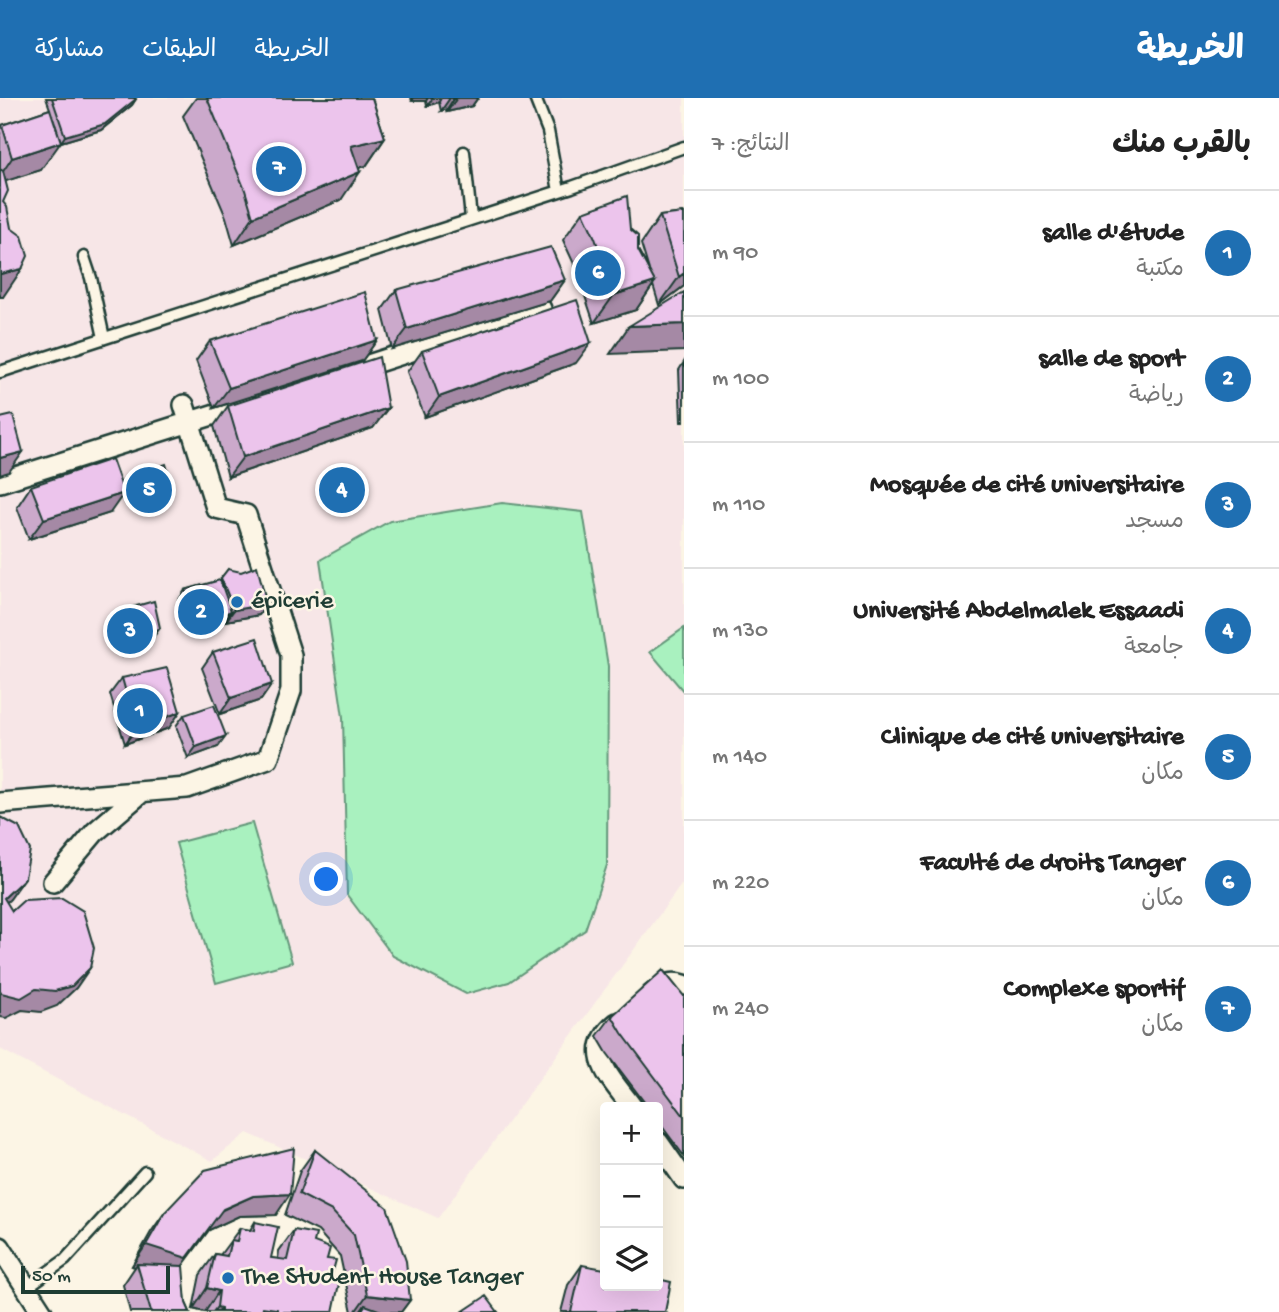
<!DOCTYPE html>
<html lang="ar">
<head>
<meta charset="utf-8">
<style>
	body { margin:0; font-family:"Gochi Hand","Playpen Sans Arabic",sans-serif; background:#f2f2f2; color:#222; direction:rtl }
	.controls { position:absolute; right:21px; bottom:21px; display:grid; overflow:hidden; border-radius:7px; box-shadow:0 7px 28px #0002 }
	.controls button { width:63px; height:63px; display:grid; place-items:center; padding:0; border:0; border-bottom:2px solid #e0e0e0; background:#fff; color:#222; font:35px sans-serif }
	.scale { position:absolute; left:21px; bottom:18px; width:149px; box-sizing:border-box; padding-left:7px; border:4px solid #1f3d34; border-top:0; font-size:19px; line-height:24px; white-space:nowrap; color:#1f3d34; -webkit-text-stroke:5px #fcf5e5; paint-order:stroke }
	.you { position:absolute; left:327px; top:782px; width:24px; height:24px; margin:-18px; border:5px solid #fff; border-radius:50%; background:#1a73e8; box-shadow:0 0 0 10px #1a73e833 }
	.badge { display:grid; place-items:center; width:46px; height:46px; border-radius:50%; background:#1f6fb2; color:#fff; font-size:23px; font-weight:700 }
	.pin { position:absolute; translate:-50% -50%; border:4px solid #fff; box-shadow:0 2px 7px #0006 }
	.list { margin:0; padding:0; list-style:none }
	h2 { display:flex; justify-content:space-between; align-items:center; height:91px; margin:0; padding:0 28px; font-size:30px }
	h2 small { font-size:23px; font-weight:400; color:#767676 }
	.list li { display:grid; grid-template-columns:46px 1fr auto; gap:21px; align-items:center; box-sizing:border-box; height:126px; padding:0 28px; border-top:2px solid #e0e0e0 }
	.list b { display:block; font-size:26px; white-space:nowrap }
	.list p { margin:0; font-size:23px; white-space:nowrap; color:#767676 }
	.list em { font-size:23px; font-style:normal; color:#767676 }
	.icon { flex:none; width:38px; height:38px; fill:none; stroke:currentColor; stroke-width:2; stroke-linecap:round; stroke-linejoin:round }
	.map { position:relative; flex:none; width:684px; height:1214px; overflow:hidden; direction:ltr }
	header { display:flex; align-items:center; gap:42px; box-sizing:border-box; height:98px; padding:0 35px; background:#1f6fb2; color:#fff }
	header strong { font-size:33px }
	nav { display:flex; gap:38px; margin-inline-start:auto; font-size:24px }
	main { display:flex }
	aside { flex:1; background:#fff }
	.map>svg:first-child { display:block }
</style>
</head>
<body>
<header>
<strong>الخريطة</strong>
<nav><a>الخريطة</a><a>الطبقات</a><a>مشاركة</a></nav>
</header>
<main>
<aside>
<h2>بالقرب منك<small>النتائج: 7</small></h2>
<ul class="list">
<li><span class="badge">1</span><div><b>salle d'étude</b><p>مكتبة</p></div><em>90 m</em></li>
<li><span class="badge">2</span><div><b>salle de sport</b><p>رياضة</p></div><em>100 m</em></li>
<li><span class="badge">3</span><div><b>Mosquée de cité universitaire</b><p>مسجد</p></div><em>110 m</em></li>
<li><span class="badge">4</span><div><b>Université Abdelmalek Essaadi</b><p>جامعة</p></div><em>130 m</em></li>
<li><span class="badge">5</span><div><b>Clinique de cité universitaire</b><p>مكان</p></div><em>140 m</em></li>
<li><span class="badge">6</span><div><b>Faculté de droits Tanger</b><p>مكان</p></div><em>220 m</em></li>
<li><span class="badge">7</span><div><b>Complexe sportif</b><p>مكان</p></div><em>240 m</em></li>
</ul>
</aside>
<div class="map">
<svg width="684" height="1214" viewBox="0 0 684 1214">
	<rect width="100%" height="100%" fill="#fcf5e5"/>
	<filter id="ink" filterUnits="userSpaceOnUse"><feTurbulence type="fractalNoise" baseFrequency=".0143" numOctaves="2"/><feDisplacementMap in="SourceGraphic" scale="14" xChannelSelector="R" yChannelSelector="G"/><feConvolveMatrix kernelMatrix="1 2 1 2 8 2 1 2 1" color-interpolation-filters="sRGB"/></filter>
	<g filter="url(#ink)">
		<path fill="#f7e6e7" d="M0,0H684V783L438,1120L247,1035L212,1063L0,951Z"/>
		<path fill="#a9f1bf" stroke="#64977a" stroke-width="2" d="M502,405L583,414L608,568L607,767L585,832L509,884L466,896L393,858L347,797L343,619L320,462L390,423Z
			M684,530V594L650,554Z
			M252,725L292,864L216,885L176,745Z"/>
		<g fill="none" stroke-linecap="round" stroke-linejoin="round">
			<defs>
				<path id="service" d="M535,0L548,33L559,93
					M464,54L471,120
					M84,159L91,180L104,240
					M0,274L572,89L684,49
					M27,1189L65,1162L145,1074"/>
				<path id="minor" d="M356,271L541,211
					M0,384L247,306
					M0,705L187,690L268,661L291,593V557L246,417L216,410L184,307
					M53,784L95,734L142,694
					M651,897C662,888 669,882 684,887
					M617,925C581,955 612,981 632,1009
					M658,1044L684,1081
					M0,1149L42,1214"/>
			</defs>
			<use href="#service" stroke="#1f3d34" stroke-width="15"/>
			<use href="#minor" stroke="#1f3d34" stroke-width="24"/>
			<use href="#service" stroke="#fcf5e5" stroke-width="10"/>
			<use href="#minor" stroke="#fcf5e5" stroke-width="19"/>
		</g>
		<path fill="#cba9cb" stroke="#1f3d34" stroke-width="2" d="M46,0H135L136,1L132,7L101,32L61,44L56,29L41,72L5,83L3,104V199H0V29L2,27L50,11Z
			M196,0H372L385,40L366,68L358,70L341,102L234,147L226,119L183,18Z
			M411,0H479L477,1L472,8L447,14V11L441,13L439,4L427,8L426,3H412Z
			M583,114L630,131L638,152L649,172L641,146L660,118L684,115V188L659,207L653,187L636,212L594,225L575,168L563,142Z
			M565,182L550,203L392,251L382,212L396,192Z
			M377,242L362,263L214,310L196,263L210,243Z
			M422,253L576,265L425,319L407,274Z
			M684,264V324H681L679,272Z
			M228,308L388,310L373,330L228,379L214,328Z
			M140,375L172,387L164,398L143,409L132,386Z
			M31,388L110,415L29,441L17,409Z
			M228,471L267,506L259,517L226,523L225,522L224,524L193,538L178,503L185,492L219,483Z
			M115,514L152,541L122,559L107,525Z
			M213,554L272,586L261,602L220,616L202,570Z
			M122,580L169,630L125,646L110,596Z
			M184,617L226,638L218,649L188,660L176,628Z
			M684,898V1058L658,1023V1009H648L607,955L597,938L612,918Z
			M315,1052L410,1202L401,1214H352L340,1158L318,1133L285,1117L300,1073Z
			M165,1114L276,1117L239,1118L209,1132L182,1168L186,1205L190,1214H130L123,1187L135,1169L132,1168L151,1134Z
			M255,1124L271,1160L278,1161L279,1153L294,1132L314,1144L327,1161L331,1180L333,1214H205L193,1211L200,1177L215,1156L220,1157L240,1130L250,1132Z
			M582,1167L665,1214H561L568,1187Z"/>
		<path fill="#a589a5" stroke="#1f3d34" stroke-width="2" d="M414,0H428L426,3H412Z
			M433,0H441L439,4L427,8Z
			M450,0H454L447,11L441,13Z
			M457,0H479L477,1L472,8L447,14Z
			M136,1L132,7L101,32L61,44L65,38Z
			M385,40L366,68L332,76L351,48Z
			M61,44L41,72L0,85V78L12,60Z
			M360,74L341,102L234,147L253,119Z
			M22,171L3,199H0V176Z
			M684,175V188L659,207L679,179Z
			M565,182L550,203L392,251L407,231Z
			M655,184L636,212L594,225L614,197Z
			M684,226V253L610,256L629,228Z
			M377,242L362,263L214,310L229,290Z
			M591,245L576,265L425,319L439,299Z
			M388,310L373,330L228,379L243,359Z
			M23,354L9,374L0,377V360Z
			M172,387L164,398L143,409L151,398Z
			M124,395L110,415L29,441L44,421Z
			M267,506L259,517L226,523L234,512Z
			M231,513L224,524L193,538L201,527Z
			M160,530L152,541L122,559L130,548Z
			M272,586L261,602L220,616L231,600Z
			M180,614L169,630L125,646L136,630Z
			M226,638L218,649L188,660L196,649Z
			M25,780L10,801L0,811L4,800Z
			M90,870L76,890L57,908L41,914L22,912L6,920L0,919V896L1,895Z
			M290,1096L276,1117L239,1118L209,1132L173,1181L137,1166L135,1169L132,1168L146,1147L253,1098Z
			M207,1190L219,1193L205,1214L193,1211Z
			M367,1197L410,1202L401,1214H361L365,1207L360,1214H355Z
			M217,1209L221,1210L219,1214H213Z
			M263,1209L277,1211L275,1214H259Z"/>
		<path fill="#ecc4ec" stroke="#1f3d34" stroke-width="2" d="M52,0H135L136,1L105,26L65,38Z
			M207,0H372L385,40L351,48L360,74L253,119L245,92Z
			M50,11L61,44L12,60L2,27Z
			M0,71L3,73L8,93L3,104L7,109L11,130L22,138L28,158L22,171L0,176Z
			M627,98L630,131L638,138V152L655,184L614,197L595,140L583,114Z
			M684,115V175L679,179L660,118Z
			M551,149L565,182L407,231L396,192Z
			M365,194L377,242L229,290L210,243Z
			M684,194V226L629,228Z
			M577,202L591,245L439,299L422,253Z
			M379,259L388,310L243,359L228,308Z
			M13,317L23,354L0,360V320Z
			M112,361L124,395L44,421L31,388Z
			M166,366L172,387L151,398L140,375Z
			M257,468L267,506L234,512L221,480L228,471L241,474Z
			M220,482L231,513L201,527L185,492Z
			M154,503L160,530L130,548L115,514Z
			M257,540L272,586L231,600L213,554Z
			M167,570L180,614L136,630L122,580Z
			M214,607L226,638L196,649L184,617Z
			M0,719L19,729L30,752L25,780L4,800L12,813L24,802L62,800L83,813L94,850L90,870L72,888L55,893L36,891L21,900L1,895L0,893Z
			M663,872L684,898V1018L622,935L612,918Z
			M294,1050L290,1096L253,1098L223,1111L187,1160L146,1147L165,1114L205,1072Z
			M315,1052L387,1109L406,1163L410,1202L367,1197L354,1137L332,1113L299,1096Z
			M255,1124L278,1129L271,1160L287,1162L294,1132L316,1136L314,1144L330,1150L327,1161L336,1162L331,1180L340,1181L333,1214H277V1211L263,1209L262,1214H221V1210L217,1209L219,1193L207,1190L215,1156L227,1158L231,1142L237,1143L240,1130L254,1133Z
			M137,1166L183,1168L186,1205L190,1214H151Z
			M582,1167L605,1171V1188H658V1181L671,1184L665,1214H571Z
			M486,1198L498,1214H462Z
			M365,1207L384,1214H361Z"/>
	</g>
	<g fill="#1f6fb2" stroke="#fcf5e5" stroke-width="2.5">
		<circle cx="237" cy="504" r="7"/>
		<circle cx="228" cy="1180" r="7"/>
	</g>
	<g text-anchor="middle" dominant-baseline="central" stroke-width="5" stroke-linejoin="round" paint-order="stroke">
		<g font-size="26" fill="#1f3d34" stroke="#fcf5e5" text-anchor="start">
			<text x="251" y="504">épicerie</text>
			<text x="242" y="1180">The Student House Tanger</text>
		</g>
	</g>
</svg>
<div class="controls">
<button>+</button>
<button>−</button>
<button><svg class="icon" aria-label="layers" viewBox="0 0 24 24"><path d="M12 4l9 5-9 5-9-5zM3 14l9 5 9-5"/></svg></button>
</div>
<div class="scale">50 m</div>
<div class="you"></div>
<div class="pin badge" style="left:140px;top:613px">1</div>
<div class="pin badge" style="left:201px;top:514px">2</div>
<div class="pin badge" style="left:130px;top:533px">3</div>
<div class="pin badge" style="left:342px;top:392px">4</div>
<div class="pin badge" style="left:149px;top:392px">5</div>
<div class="pin badge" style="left:598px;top:175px">6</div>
<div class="pin badge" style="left:279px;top:71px">7</div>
</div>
</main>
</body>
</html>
